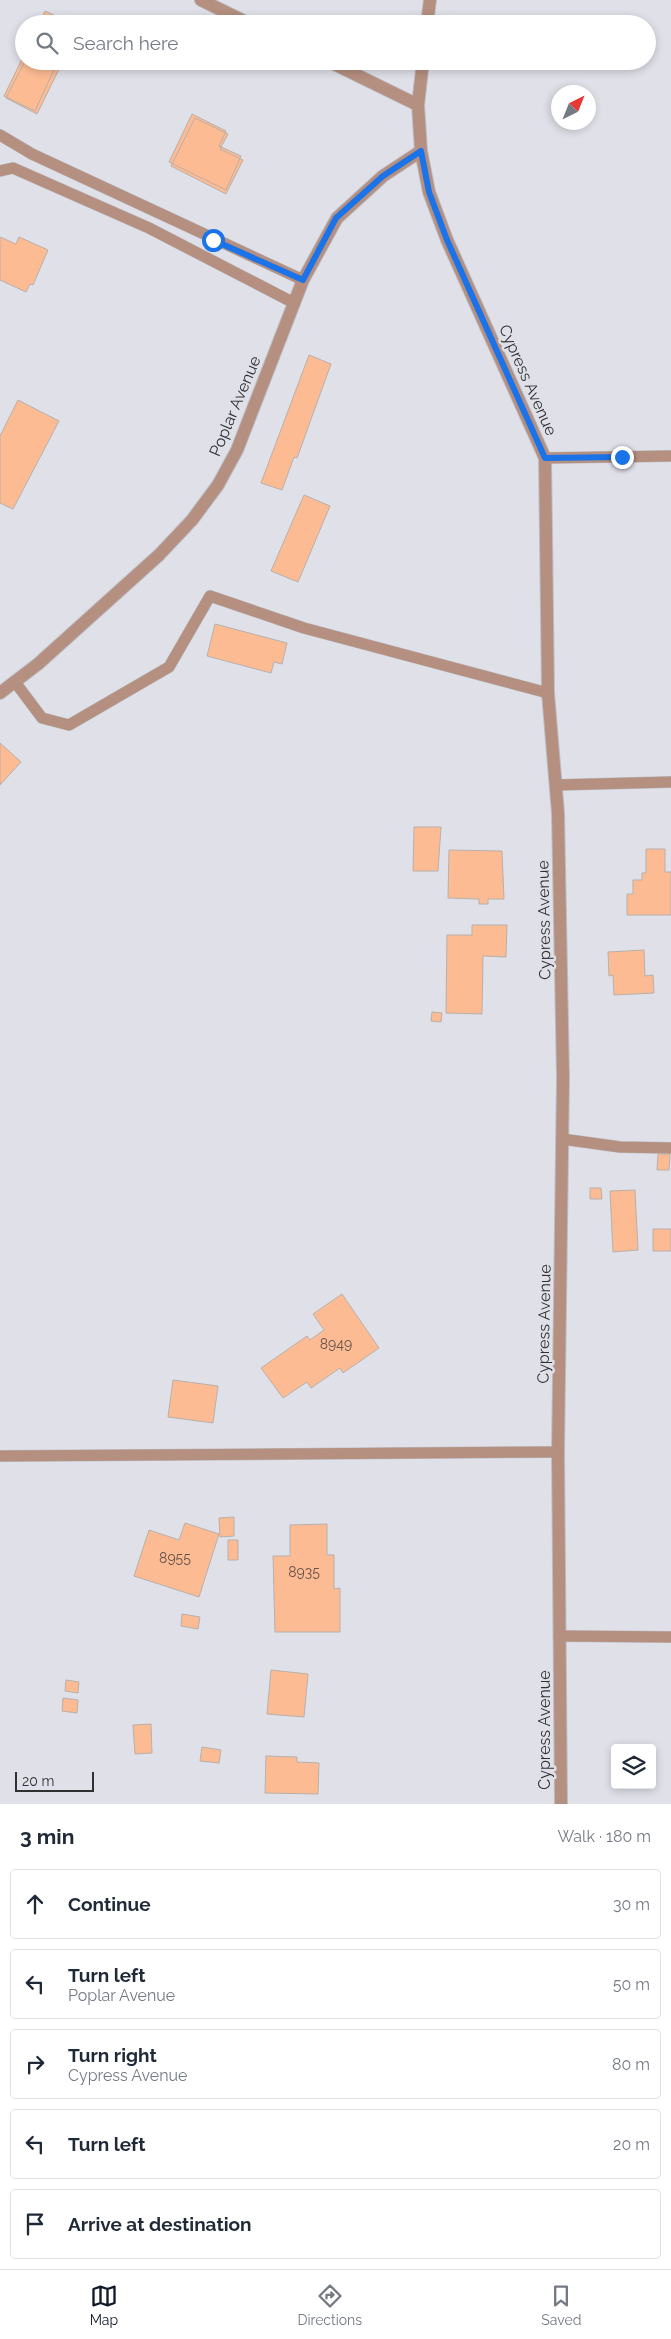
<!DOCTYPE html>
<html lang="en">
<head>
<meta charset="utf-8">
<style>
	body { margin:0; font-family:Raleway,sans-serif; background:#f2f2f3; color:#1f2937 }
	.controls { position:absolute; right:15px; bottom:15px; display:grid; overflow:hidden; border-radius:5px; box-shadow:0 2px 8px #0003 }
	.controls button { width:45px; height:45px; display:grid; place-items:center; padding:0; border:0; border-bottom:1px solid #e0e1e3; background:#fff; color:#1f2937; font:25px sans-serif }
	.compass { position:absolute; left:551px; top:85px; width:45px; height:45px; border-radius:50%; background:#fff; box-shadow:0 2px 8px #0003; rotate:43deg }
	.scale { position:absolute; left:15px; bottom:12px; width:79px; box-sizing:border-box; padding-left:5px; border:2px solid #303033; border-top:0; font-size:14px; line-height:18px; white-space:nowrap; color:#303033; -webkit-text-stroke:4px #dfe0e8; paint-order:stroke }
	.stop { position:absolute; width:15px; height:15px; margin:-11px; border:4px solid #1a73e8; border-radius:50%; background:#fff }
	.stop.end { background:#1a73e8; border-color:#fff; box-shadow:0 1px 5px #0008 }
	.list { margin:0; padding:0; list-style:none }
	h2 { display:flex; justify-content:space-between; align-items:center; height:65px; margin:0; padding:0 20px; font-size:21px }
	h2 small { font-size:16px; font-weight:400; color:#747a83 }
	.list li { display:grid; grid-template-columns:32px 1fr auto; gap:15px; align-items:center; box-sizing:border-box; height:70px; margin:0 10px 10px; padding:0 10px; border:1px solid #e0e1e3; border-radius:5px }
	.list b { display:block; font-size:19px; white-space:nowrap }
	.list p { margin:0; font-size:16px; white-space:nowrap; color:#747a83 }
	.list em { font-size:16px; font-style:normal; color:#747a83 }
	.icon { flex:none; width:28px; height:28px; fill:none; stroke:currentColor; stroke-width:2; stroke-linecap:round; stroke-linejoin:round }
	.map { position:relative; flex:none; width:671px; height:1804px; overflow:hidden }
	.search { position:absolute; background:#fff; box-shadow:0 2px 8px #0003; left:15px; right:15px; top:15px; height:55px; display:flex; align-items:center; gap:12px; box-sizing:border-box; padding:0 18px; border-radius:28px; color:#747a83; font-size:19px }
	.sheet { height:465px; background:#fff }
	nav { display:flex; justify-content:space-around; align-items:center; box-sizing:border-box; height:70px; border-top:1px solid #e0e1e3; background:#fff; font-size:14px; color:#747a83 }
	nav a { display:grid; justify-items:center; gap:2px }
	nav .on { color:#111827 }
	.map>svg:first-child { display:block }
</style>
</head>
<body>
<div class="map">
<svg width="671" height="1804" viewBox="0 0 671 1804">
	<rect width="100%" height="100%" fill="#dfe0e8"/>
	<path fill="#fdbb93" stroke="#b8b0ab" d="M45,11L73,24H39Z
		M47,16L62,24H43Z
		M24,55V61H58L35,111L4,96Z
		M25,61H73L71,65L63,61L37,114L6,98Z
		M192,114L226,131L219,146L241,156L226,190L169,162Z
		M195,118L228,134L220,149L243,160L226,194L171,166Z
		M0,237L16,244L19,237L48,250L33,285L30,284L26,292L0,280Z
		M309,355L331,364L297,458L294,457L282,490L261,483Z
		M18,400L59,421L13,509L0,503V436Z
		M304,495L330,506L298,582L271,571Z
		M215,624L287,643L282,664L274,662L271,673L207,656Z
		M0,743L21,762L0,785Z
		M414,827H441L438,871H413Z
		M646,849H665V872H671V915H627V894H633V880H642V873H646Z
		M449,850L502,851L504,899H488V904H479V899L448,898Z
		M472,925H507L506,957L483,956L482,1014L446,1013L447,935H472Z
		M644,950L645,976L653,975L654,993L614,995L613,975L609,976L608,952Z
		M432,1012L442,1013L441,1022L431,1021Z
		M658,1154H670L669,1170H657Z
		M590,1188H601L602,1199H590Z
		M635,1190L638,1250L613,1252L610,1191Z
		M653,1229H671V1251H653Z
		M342,1294L379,1348L343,1373L340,1368L311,1388L307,1382L283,1398L261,1368L307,1336L310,1340L324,1330L313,1314Z
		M173,1380L218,1386L213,1423L168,1417Z
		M234,1517V1536L220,1537L219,1518Z
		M185,1523L219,1534L199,1597L134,1576L149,1530L179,1540Z
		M327,1524V1555H334V1589L340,1588V1632H275L273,1556H290V1525Z
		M228,1540H238V1560H228Z
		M182,1614L200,1617L198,1629L181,1626Z
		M271,1670L308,1674L304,1717L267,1714Z
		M66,1680L79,1682L78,1693L65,1691Z
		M63,1698L78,1700L77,1713L62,1711Z
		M151,1724L152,1753L135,1754L133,1725Z
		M202,1747L221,1750L219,1763L200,1761Z
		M266,1756L297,1757V1762L319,1763L318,1794L265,1793Z"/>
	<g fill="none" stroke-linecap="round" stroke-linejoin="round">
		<defs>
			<path id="service" d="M0,135L32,154L303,280
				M0,171L13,168L149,228L294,303
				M545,458L671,456
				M15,682L42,718L69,725L169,667L210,596L304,628L548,693
				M556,785L671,782
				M562,1139L620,1147L671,1148
				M0,1456L558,1452
				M559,1636L671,1637"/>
			<path id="minor" d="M201,0L250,24
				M427,24L430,0
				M328,61L418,105
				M423,61L418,105L421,151L429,192L447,240L545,458L548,693L558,813L563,1077L558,1452L561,1804
				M0,693L38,664L159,555L192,520L218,485L237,450L303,280L337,218L383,176L421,151"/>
		</defs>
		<use href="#service" stroke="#bcbdc4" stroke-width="12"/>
		<use href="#minor" stroke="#bcbdc4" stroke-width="14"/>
		<use href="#service" stroke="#b58f7f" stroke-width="11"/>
		<use href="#minor" stroke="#b58f7f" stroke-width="12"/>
	</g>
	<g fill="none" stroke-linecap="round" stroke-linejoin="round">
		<path stroke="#1a73e8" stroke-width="6" d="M213,240L303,280L336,218L383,176L421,151L429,192L447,240L545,458L622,457"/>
	</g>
	<g text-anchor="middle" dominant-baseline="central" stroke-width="5" stroke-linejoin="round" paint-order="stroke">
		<g font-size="14" fill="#63534b">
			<text x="336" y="1344">8949</text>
			<text x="175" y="1558">8955</text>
			<text x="304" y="1572">8935</text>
		</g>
		<g font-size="16" fill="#303033" stroke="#dfe0e8">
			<text transform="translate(528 380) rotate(66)">Cypress Avenue</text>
			<text transform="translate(235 406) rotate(-67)">Poplar Avenue</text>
			<text transform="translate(544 920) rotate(-91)">Cypress Avenue</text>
			<text transform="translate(544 1324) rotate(-89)">Cypress Avenue</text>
			<text transform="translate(544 1730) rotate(-90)">Cypress Avenue</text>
		</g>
	</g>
</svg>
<div class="controls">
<button><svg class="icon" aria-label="layers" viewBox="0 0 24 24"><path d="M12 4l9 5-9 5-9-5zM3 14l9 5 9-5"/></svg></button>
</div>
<svg class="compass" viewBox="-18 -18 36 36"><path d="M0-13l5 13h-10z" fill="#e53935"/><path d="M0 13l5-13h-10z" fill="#747a83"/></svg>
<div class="scale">20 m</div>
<div class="stop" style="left:213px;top:240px"></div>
<div class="stop end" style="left:622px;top:457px"></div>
<div class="search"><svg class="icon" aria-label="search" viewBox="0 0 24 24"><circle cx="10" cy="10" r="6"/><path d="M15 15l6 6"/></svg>Search here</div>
</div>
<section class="sheet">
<h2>3 min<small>Walk · 180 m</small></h2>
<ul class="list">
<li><svg class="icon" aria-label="ahead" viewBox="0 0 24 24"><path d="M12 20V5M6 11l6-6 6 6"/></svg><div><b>Continue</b></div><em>30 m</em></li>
<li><svg class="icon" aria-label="left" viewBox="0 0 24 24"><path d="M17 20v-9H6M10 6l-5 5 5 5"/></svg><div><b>Turn left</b><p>Poplar Avenue</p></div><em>50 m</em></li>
<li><svg class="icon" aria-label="right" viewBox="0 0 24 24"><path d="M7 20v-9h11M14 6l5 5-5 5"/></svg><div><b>Turn right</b><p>Cypress Avenue</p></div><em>80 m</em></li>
<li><svg class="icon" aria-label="left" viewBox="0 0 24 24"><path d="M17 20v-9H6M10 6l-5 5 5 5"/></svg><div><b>Turn left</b></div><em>20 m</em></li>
<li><svg class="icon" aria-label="arrive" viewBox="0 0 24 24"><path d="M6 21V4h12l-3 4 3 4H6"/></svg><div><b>Arrive at destination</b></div></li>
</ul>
</section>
<nav>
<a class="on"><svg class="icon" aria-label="map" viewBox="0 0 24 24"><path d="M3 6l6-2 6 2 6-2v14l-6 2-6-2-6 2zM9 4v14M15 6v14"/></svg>Map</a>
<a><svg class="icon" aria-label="directions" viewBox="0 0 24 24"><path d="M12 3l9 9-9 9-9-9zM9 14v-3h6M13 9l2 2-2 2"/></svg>Directions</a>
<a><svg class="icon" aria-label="saved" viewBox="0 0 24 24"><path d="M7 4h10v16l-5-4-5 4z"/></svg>Saved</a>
</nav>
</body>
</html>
